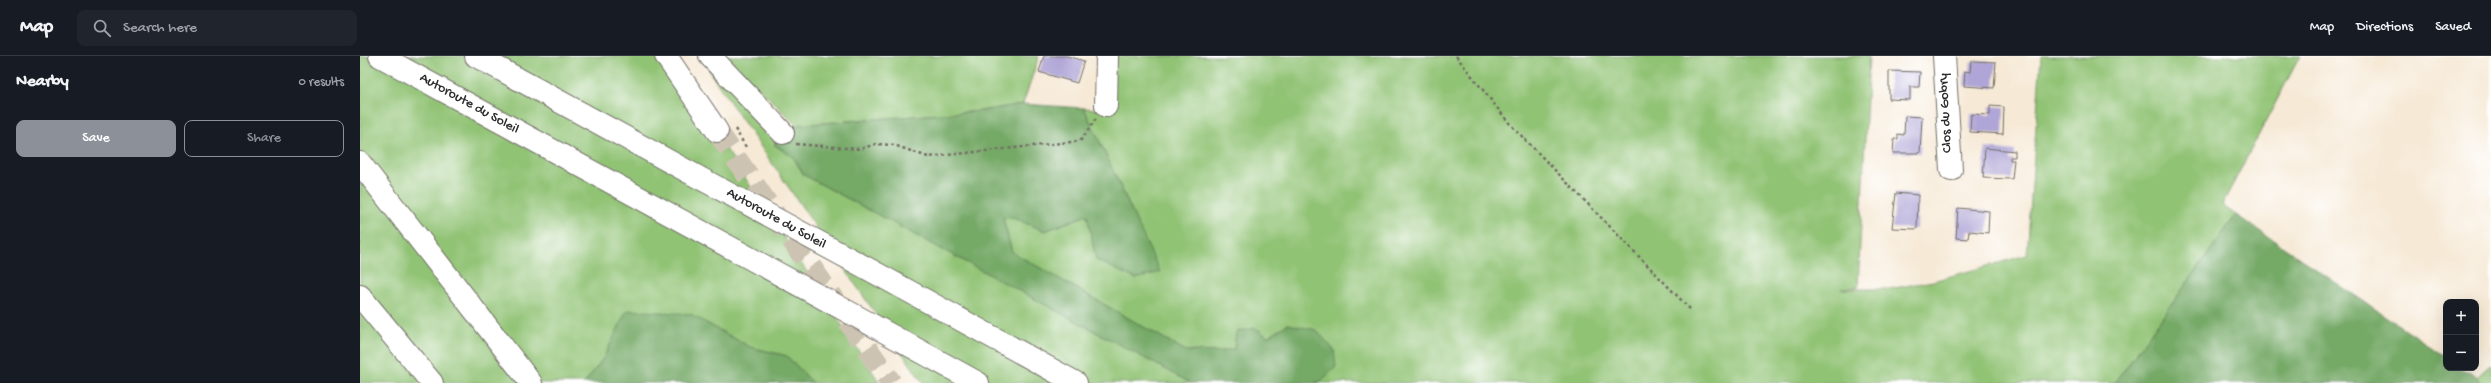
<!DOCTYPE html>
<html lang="en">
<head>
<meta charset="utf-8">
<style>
	body { margin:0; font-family:"Gochi Hand",sans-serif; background:#20242c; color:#f1f3f6 }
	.controls { position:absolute; right:12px; bottom:12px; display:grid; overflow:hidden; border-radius:8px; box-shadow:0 4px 16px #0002 }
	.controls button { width:36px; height:36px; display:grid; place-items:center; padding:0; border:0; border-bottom:1px solid #363941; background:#171b24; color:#f1f3f6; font:20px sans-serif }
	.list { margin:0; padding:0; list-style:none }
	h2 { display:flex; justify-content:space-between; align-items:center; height:52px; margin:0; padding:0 16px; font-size:17px }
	h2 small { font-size:13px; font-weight:400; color:#9ea1a6 }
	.actions { display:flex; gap:8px; padding:12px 16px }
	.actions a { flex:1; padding:9px 0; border:1px solid #8c9099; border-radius:8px; text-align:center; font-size:14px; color:#8c9099 }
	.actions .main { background:#8c9099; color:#fff }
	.icon { flex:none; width:22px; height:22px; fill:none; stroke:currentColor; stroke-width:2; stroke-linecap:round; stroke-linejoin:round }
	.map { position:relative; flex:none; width:2131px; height:327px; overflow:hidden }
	header { display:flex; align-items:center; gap:24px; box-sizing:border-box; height:56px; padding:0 20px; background:#171b24; border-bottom:1px solid #363941 }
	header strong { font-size:19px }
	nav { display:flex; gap:22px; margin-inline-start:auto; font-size:14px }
	.search { width:280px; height:36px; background:#20242c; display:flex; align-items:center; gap:10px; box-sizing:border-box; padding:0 14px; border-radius:8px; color:#9ea1a6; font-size:15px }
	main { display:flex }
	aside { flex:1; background:#171b24 }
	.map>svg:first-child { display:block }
</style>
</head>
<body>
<header>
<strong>Map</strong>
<div class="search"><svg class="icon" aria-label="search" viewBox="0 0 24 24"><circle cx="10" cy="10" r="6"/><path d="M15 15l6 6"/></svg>Search here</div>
<nav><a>Map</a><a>Directions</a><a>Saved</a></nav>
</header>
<main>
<aside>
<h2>Nearby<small>0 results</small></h2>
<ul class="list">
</ul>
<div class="actions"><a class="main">Save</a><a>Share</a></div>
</aside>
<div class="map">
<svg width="2131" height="327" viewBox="0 0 2131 327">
	<rect width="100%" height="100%" fill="#fff"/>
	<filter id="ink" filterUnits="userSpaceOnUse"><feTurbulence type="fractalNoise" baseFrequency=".025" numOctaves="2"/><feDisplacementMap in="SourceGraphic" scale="8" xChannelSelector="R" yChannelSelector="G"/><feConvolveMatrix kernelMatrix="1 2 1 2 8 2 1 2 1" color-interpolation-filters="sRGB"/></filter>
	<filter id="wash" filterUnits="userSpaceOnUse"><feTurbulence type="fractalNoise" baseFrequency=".012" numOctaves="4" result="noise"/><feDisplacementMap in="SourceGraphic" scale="16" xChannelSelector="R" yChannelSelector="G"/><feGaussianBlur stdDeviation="0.9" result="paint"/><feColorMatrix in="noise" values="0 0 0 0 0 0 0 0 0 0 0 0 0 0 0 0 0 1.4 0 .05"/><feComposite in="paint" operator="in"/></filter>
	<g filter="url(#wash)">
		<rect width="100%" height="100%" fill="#f6e9d5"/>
		<path fill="#91c374" stroke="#5e7750" d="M0,0H296L351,70L520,327H453L427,300L390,291L330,258L244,301L225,327H0Z
			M366,0H679L663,48L621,55L436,69Z
			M754,0H1509L1498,231L1481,233H1529L1573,225L1667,199L1681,0H1940L1862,149L1876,159L1755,327H954L961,325L928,268C908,281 883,295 857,296C847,296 837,295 826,295L652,196L643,162L651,161L685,175L727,159L771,153L724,52L752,54Z
			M345,1L420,82L414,89L433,101L444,119L831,327H563L350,17Z
			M2131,308V327H2120L2117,321Z"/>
		<path fill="#74a966" stroke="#506a48" d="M663,48L724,52L800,216L776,223L736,204L727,159L685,175L651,161L643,162L652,196L826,295L857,296L874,293L876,276L896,272L908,281L928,268L956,274L974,294L976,311L961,325L954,327H831L444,119L433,101L414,88L436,69L621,55Z
			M1876,159L2086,301V312C2101,312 2112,314 2120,327H1755Z
			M267,254L330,258L390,291L427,300L453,327H225L244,301Z"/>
		<g id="blocks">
			<path fill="#afa5d6" d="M684,0H707L724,5L717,27L679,16Z
				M1611,5L1636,6L1634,32L1604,30L1605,15L1610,16Z
				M1529,15L1560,16L1559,31H1550V44L1529,43Z
				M1630,50L1644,51L1643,78L1610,76L1611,58L1630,59Z
				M1545,60L1562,61L1560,97H1533L1534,83H1538V78L1544,79Z
				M1625,92L1655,95V101H1650V104H1654L1652,123L1623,122Z
				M1536,137L1558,139L1557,173L1532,172Z
				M1598,152L1629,155L1628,177L1609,175L1608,183L1596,182Z"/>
		</g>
	</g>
	<g filter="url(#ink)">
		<use href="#blocks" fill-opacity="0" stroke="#726e66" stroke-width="1"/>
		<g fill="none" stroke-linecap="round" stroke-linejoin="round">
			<path stroke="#cdc3b3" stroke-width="22" stroke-dasharray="22 11" stroke-linecap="butt" d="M357,75L531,327"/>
			<defs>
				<path id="minor" d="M350,0L423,77
					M1584,0L1591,114
					M746,50L747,0
					M0,240L72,327"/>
				<path id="major" d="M306,0L357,75"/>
				<path id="highway" d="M20,0L395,205
					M116,0L338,121
					M0,107L171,327
					M512,215L716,327
					M569,300L618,327"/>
			</defs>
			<use href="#minor" stroke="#726e66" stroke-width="24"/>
			<use href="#major" stroke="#726e66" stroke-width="24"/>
			<use href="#highway" stroke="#726e66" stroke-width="24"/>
			<path stroke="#726e66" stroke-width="2.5" stroke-dasharray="3 3" stroke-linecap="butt" d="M1096,0L1150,68L1332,255
				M375,73L386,91
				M436,88L500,93L516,88L534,89L568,101L720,85L736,63"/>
			<use href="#minor" stroke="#fff" stroke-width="22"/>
			<use href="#major" stroke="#fff" stroke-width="22"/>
			<use href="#highway" stroke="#fff" stroke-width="22"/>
			<defs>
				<path id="highway-bridge" d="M338,121L512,215
					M395,205L569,300"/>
			</defs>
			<use href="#highway-bridge" stroke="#726e66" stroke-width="24" stroke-linecap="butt"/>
			<use href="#highway-bridge" stroke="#fff" stroke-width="22"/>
		</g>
	</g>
	<g text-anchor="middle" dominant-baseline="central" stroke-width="3" stroke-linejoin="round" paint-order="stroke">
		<g font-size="14" fill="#2b2b2b" stroke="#fff">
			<text transform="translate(109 48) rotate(29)">Autoroute du Soleil</text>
			<text transform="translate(1586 57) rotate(-93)">Clos du Gobry</text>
			<text transform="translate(416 163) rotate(29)">Autoroute du Soleil</text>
		</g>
	</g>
</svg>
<div class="controls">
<button>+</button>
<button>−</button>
</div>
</div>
</main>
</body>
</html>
